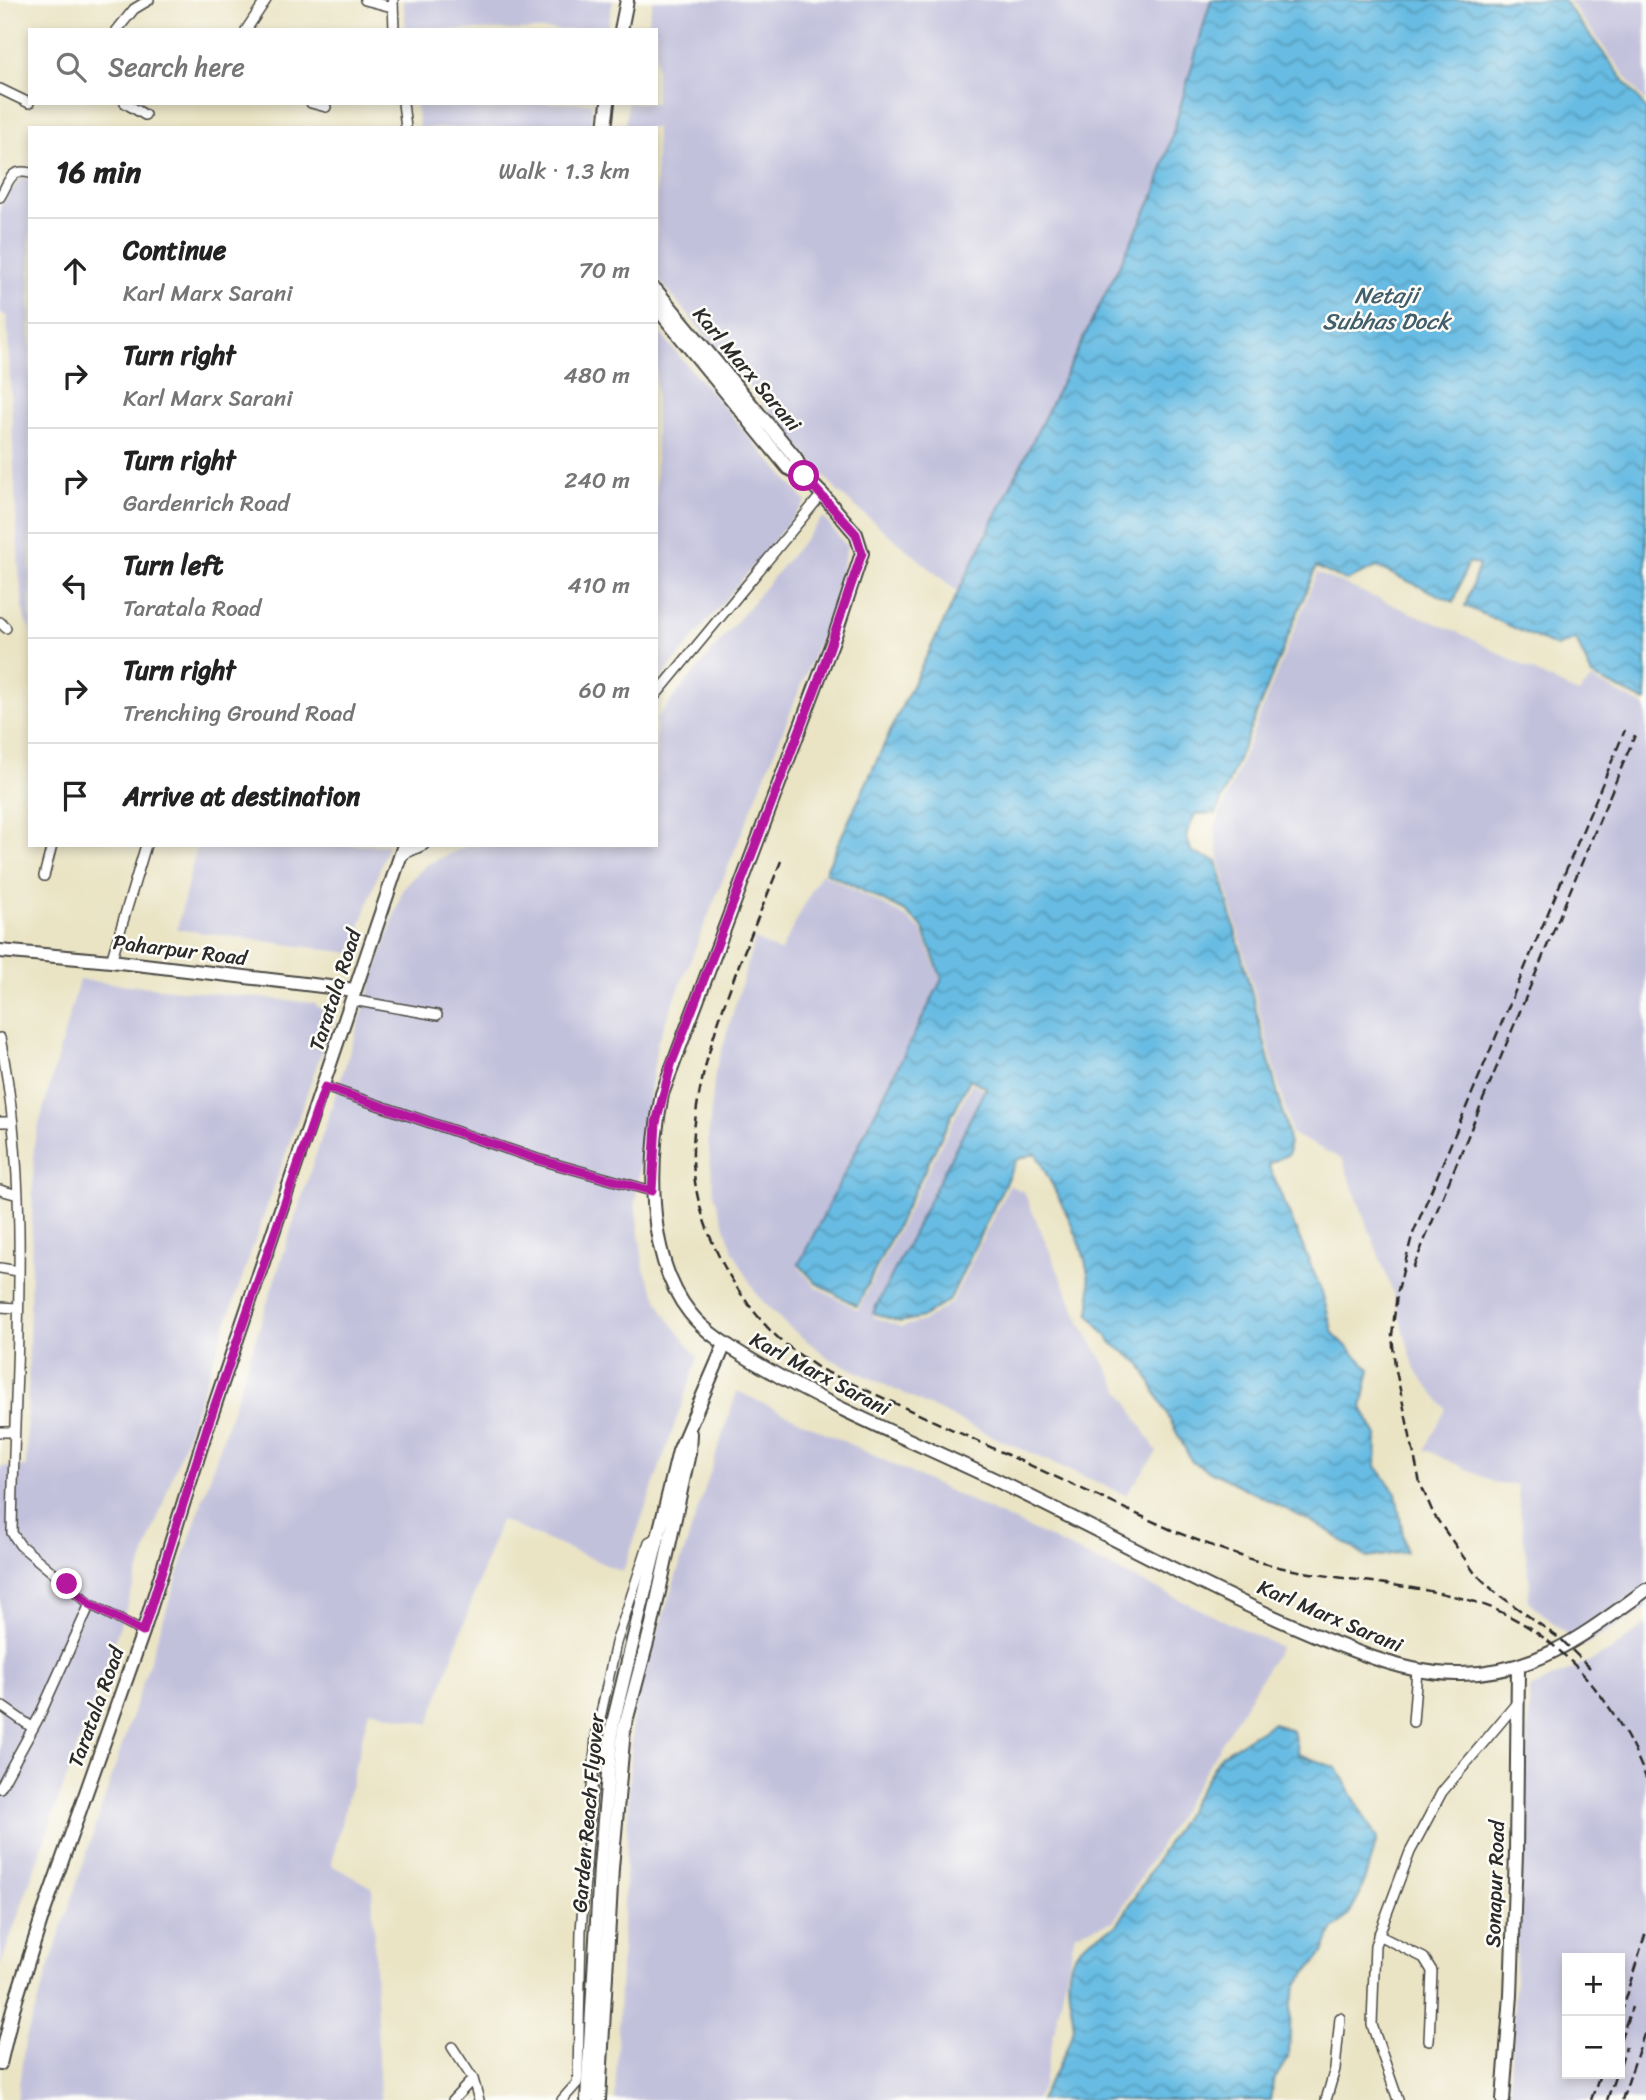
<!DOCTYPE html>
<html lang="en">
<head>
<meta charset="utf-8">
<style>
	body { margin:0; font-family:Sriracha,sans-serif; background:#f6f6f6; color:#222 }
	.controls { position:absolute; right:21px; bottom:21px; display:grid; overflow:hidden; border-radius:0px; box-shadow:0 4px 10px #0003 }
	.controls button { width:63px; height:63px; display:grid; place-items:center; padding:0; border:0; border-bottom:2px solid #e0e0e0; background:#fff; color:#222; font:35px sans-serif }
	.stop { position:absolute; width:21px; height:21px; margin:-16px; border:5px solid #b5179e; border-radius:50%; background:#fff }
	.stop.end { background:#b5179e; border-color:#fff; box-shadow:0 2px 7px #0008 }
	.list { margin:0; padding:0; list-style:none }
	h2 { display:flex; justify-content:space-between; align-items:center; height:91px; margin:0; padding:0 28px; font-size:30px }
	h2 small { font-size:23px; font-weight:400; color:#767676 }
	.list li { display:grid; grid-template-columns:46px 1fr auto; gap:21px; align-items:center; box-sizing:border-box; height:105px; padding:0 28px; border-top:2px solid #e0e0e0 }
	.list b { display:block; font-size:26px; white-space:nowrap }
	.list p { margin:0; font-size:23px; white-space:nowrap; color:#767676 }
	.list em { font-size:23px; font-style:normal; color:#767676 }
	.icon { flex:none; width:38px; height:38px; fill:none; stroke:currentColor; stroke-width:2; stroke-linecap:round; stroke-linejoin:round }
	.map { position:relative; flex:none; width:1646px; height:2100px; overflow:hidden }
	.search { position:absolute; background:#fff; box-shadow:0 4px 10px #0003; left:28px; top:28px; width:630px; height:77px; display:flex; align-items:center; gap:18px; box-sizing:border-box; padding:0 24px; border-radius:0px; color:#767676; font-size:26px }
	.panel { position:absolute; background:#fff; box-shadow:0 4px 10px #0003; left:28px; top:126px; width:630px; height:721px; border-radius:0px }
	.map>svg:first-child { display:block }
</style>
</head>
<body>
<div class="map">
<svg width="1646" height="2100" viewBox="0 0 1646 2100">
	<defs>
		<pattern id="water-waves" width="16" height="10" patternUnits="userSpaceOnUse" patternTransform="scale(1.75)"><rect width="16" height="10" fill="#67bce3"/><path d="M0 5q4-4 8 0t8 0" fill="none" stroke="#5599b8"/></pattern>
	</defs>
	<rect width="100%" height="100%" fill="#fdfcf7"/>
	<filter id="ink" filterUnits="userSpaceOnUse"><feTurbulence type="fractalNoise" baseFrequency=".0143" numOctaves="2"/><feDisplacementMap in="SourceGraphic" scale="14" xChannelSelector="R" yChannelSelector="G"/><feConvolveMatrix kernelMatrix="1 2 1 2 8 2 1 2 1" color-interpolation-filters="sRGB"/></filter>
	<filter id="wash" filterUnits="userSpaceOnUse"><feTurbulence type="fractalNoise" baseFrequency=".00686" numOctaves="4" result="noise"/><feDisplacementMap in="SourceGraphic" scale="28" xChannelSelector="R" yChannelSelector="G"/><feGaussianBlur stdDeviation="1.57" result="paint"/><feColorMatrix in="noise" values="0 0 0 0 0 0 0 0 0 0 0 0 0 0 0 0 0 1.4 0 .05"/><feComposite in="paint" operator="in"/></filter>
	<g filter="url(#wash)">
		<rect width="100%" height="100%" fill="#eae4c5"/>
		<path fill="#c2c1dc" fill-rule="evenodd" d="M403,0H613L607,30H406Z
			M653,0H1211L1156,191L958,592L838,492L656,277V128H625L628,103H656V30H646Z
			M1568,0H1646V103Z
			M416,103H592L591,128H419Z
			M22,177L30,180V629L25,620L19,572L7,316L0,313V206Z
			M656,329L806,502L656,684Z
			M823,517L847,547L830,614L657,1043L635,1203L644,1269L664,1313L698,1358L623,1572L500,1520L429,1724L369,1710L331,1865L372,1887L380,2100H17L25,2041L403,889L426,865L469,845H656V719Z
			M1317,573L1464,635L1578,694L1591,679L1646,707V1609L1581,1647L1528,1601L1530,1585L1517,1485L1497,1484L1425,1449L1446,1409L1415,1370L1392,1290L1342,1159L1292,1134L1219,859L1215,829L1219,817Z
			M197,845H388L351,953L177,929Z
			M821,873L901,914L921,930L942,982L799,1268L816,1287L858,1310L972,1083L984,1090L873,1317L901,1327L924,1321L952,1302L1009,1185L1024,1192L1081,1324L1157,1452L1126,1495L983,1432L829,1358L785,1324L757,1295L733,1251L714,1194L708,1140L715,1073L755,939L780,952Z
			M79,980L314,1003L333,1019L0,1967V1467H26L34,1143Z
			M737,1391L1280,1647L1114,1921L1075,1933L1043,2086L1035,2100H615L633,1707Z
			M1646,1624V2100H1509L1530,1689L1611,1651ZM1567,1958H1620V2074H1567Z"/>
		<path fill="url(#water-waves)" stroke="#497487" stroke-width="2" d="M1211,0H1563L1646,109V702L1592,676L1576,639L1557,647L1465,606L1479,565L1468,562L1454,602L1377,567L1346,581L1316,567L1216,814H1195L1186,835L1192,853L1217,861L1288,1133L1289,1154L1268,1164L1322,1292L1333,1333L1370,1369L1362,1408L1377,1436L1376,1466L1396,1493L1406,1552L1367,1558L1324,1528L1192,1462L1141,1364L1112,1343L1089,1314C1098,1257 1059,1202 1036,1153L1016,1160L950,1299L923,1317L900,1322L873,1313L986,1087L970,1079L857,1306L816,1283L799,1264L942,979L922,926L904,911L825,872L903,704L1156,191Z
			M1273,1723L1293,1731L1298,1754L1337,1768L1377,1839L1360,1894L1348,1916L1332,1931L1323,1953L1297,1984L1291,2005L1289,2056L1273,2082L1270,2100H1040C1051,2077 1070,2051 1073,2025C1074,2014 1070,2004 1069,1993C1064,1947 1086,1943 1118,1924L1221,1755Z"/>
	</g>
	<g filter="url(#ink)">
		<g fill="none" stroke-linecap="round" stroke-linejoin="round">
			<defs>
				<path id="street" d="M365,0L392,7
					M393,0L394,30
					M117,30L134,9L149,0
					M246,30L266,0
					M0,89L29,103
					M125,103L145,115
					M311,103L326,107
					M403,103L406,128
					M0,197C9,183 9,168 30,173
					M0,622L6,628
					M656,695L822,494
					M400,856L424,845
					M44,876L52,845
					M111,961L146,845
					M352,1000L437,1015
					M0,1038C33,1200 14,1368 12,1533L20,1545L90,1604L143,1632
					M325,1087L537,1159L652,1191
					M0,1122H12
					M0,1190L18,1195
					M0,1268L18,1271
					M0,1307L17,1308
					M0,1432H14
					M0,1705L33,1728
					M1413,1722L1417,1670
					M0,1788L39,1717L90,1604
					M1378,1935L1424,1958L1432,1971L1429,2041
					M452,2047L473,2079L479,2100
					M453,2100L473,2079
					M562,2100L577,2083L578,2075L581,1931L596,1737L616,1643L649,1542L661,1535
					M1326,2100L1335,2069L1340,2018
					M1398,2100L1372,2025L1375,1945L1410,1852L1442,1792L1516,1704"/>
				<path id="secondary" d="M621,30L627,0
					M605,128L608,103
					M656,290L795,457L804,476
					M656,307L788,468L804,476L822,494L856,534L862,553L835,635L662,1094C649,1160 645,1256 690,1313C708,1336 738,1352 763,1367C841,1413 926,1446 1008,1486C1122,1541 1242,1609 1360,1653C1392,1665 1426,1675 1461,1674C1539,1673 1586,1633 1646,1590
					M0,951L111,961L355,990
					M0,2064L13,2009L42,1917L143,1632L207,1428L404,845
					M587,2100L600,1867L612,1727L679,1451L725,1344
					M599,2100L612,1868L624,1729L652,1624L689,1453L690,1433
					M1503,2100L1511,1995L1516,1853L1518,1668"/>
			</defs>
			<use href="#street" stroke="#484742" stroke-width="12"/>
			<use href="#secondary" stroke="#484742" stroke-width="16"/>
			<use href="#street" stroke="#fff" stroke-width="9"/>
			<use href="#secondary" stroke="#fff" stroke-width="12"/>
			<path stroke="#2b2b2b" stroke-width="2.5" stroke-dasharray="10 5" stroke-linecap="butt" d="M781,861C746,950 696,1052 693,1149C691,1214 726,1283 770,1330C785,1346 803,1357 820,1369L1176,1532C1213,1546 1249,1561 1288,1569C1348,1581 1413,1584 1472,1601C1554,1625 1617,1701 1646,1778
				M1413,1268L1635,735
				M1590,1668L1563,1641L1495,1592L1474,1572L1434,1515L1420,1483L1395,1366L1392,1335L1397,1294L1412,1236L1625,730
				M1620,2015L1646,1932
				M1620,2040L1632,2007
				M1620,2065L1626,2047
				M1591,2100L1600,2074
				M1607,2100L1616,2074
				M1622,2100L1646,2028"/>
		</g>
	</g>
	<g fill="none" stroke-linecap="round" stroke-linejoin="round" filter="url(#ink)">
		<path stroke="#b5179e" stroke-width="9" d="M67,1584L90,1604L143,1632L207,1428L325,1087L537,1159L652,1191L656,1123L671,1065L818,682L862,553L856,534L804,476"/>
	</g>
	<g text-anchor="middle" dominant-baseline="central" stroke-width="5" stroke-linejoin="round" paint-order="stroke">
		<g font-size="21" fill="#2b2b2b" stroke="#fdfcf7">
			<text transform="translate(747 369) rotate(50)">Karl Marx Sarani</text>
			<text transform="translate(180 950) rotate(7)">Paharpur Road</text>
			<text transform="translate(335 990) rotate(-72)">Taratala Road</text>
			<text transform="translate(820 1374) rotate(28)">Karl Marx Sarani</text>
			<text transform="translate(1330 1616) rotate(23)">Karl Marx Sarani</text>
			<text transform="translate(96 1707) rotate(-70)">Taratala Road</text>
			<text transform="translate(588 1813) rotate(-85)">Garden Reach Flyover</text>
			<text transform="translate(1495 1884) rotate(-88)">Sonapur Road</text>
		</g>
		<g font-size="23" font-style="italic" fill="#405e6b" stroke="#fdfcf7">
			<text x="1386" y="295">Netaji<tspan x="1386" dy="26">Subhas Dock</tspan></text>
		</g>
	</g>
</svg>
<div class="controls">
<button>+</button>
<button>−</button>
</div>
<div class="stop" style="left:804px;top:476px"></div>
<div class="stop end" style="left:67px;top:1584px"></div>
<div class="search"><svg class="icon" aria-label="search" viewBox="0 0 24 24"><circle cx="10" cy="10" r="6"/><path d="M15 15l6 6"/></svg>Search here</div>
<section class="panel">
<h2>16 min<small>Walk · 1.3 km</small></h2>
<ul class="list">
<li><svg class="icon" aria-label="ahead" viewBox="0 0 24 24"><path d="M12 20V5M6 11l6-6 6 6"/></svg><div><b>Continue</b><p>Karl Marx Sarani</p></div><em>70 m</em></li>
<li><svg class="icon" aria-label="right" viewBox="0 0 24 24"><path d="M7 20v-9h11M14 6l5 5-5 5"/></svg><div><b>Turn right</b><p>Karl Marx Sarani</p></div><em>480 m</em></li>
<li><svg class="icon" aria-label="right" viewBox="0 0 24 24"><path d="M7 20v-9h11M14 6l5 5-5 5"/></svg><div><b>Turn right</b><p>Gardenrich Road</p></div><em>240 m</em></li>
<li><svg class="icon" aria-label="left" viewBox="0 0 24 24"><path d="M17 20v-9H6M10 6l-5 5 5 5"/></svg><div><b>Turn left</b><p>Taratala Road</p></div><em>410 m</em></li>
<li><svg class="icon" aria-label="right" viewBox="0 0 24 24"><path d="M7 20v-9h11M14 6l5 5-5 5"/></svg><div><b>Turn right</b><p>Trenching Ground Road</p></div><em>60 m</em></li>
<li><svg class="icon" aria-label="arrive" viewBox="0 0 24 24"><path d="M6 21V4h12l-3 4 3 4H6"/></svg><div><b>Arrive at destination</b></div></li>
</ul>
</section>
</div>
</body>
</html>
